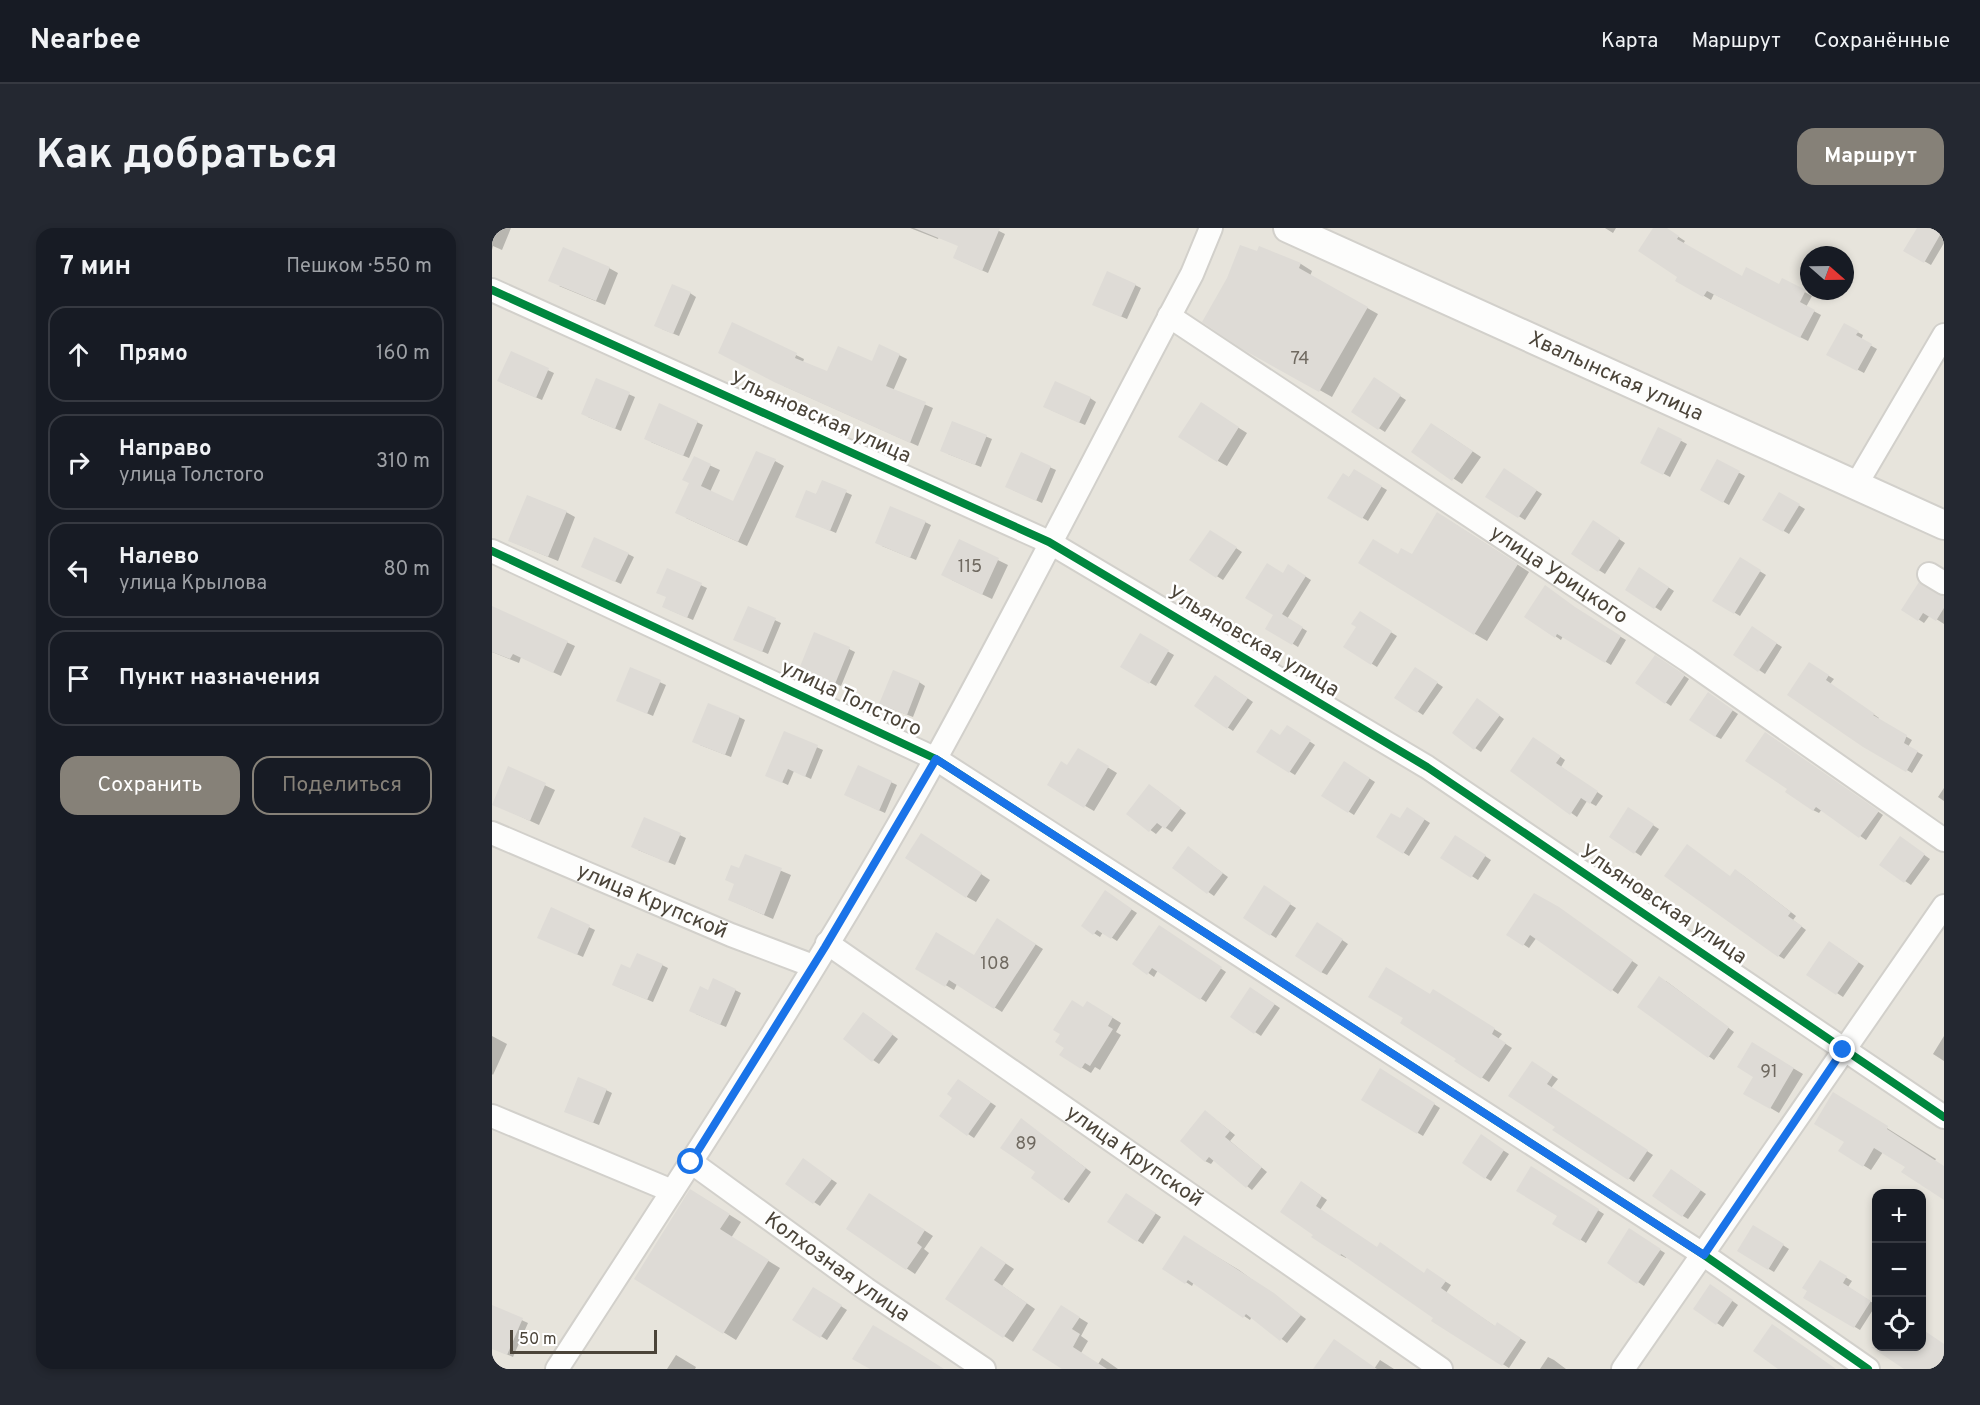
<!DOCTYPE html>
<html lang="ru">
<head>
<meta charset="utf-8">
<style>
	body { margin:0; font-family:Overpass,sans-serif; background:#242831; color:#f1f3f6 }
	.controls { position:absolute; right:18px; bottom:18px; display:grid; overflow:hidden; border-radius:12px; box-shadow:0 3px 9px #0003 }
	.controls button { width:54px; height:54px; display:grid; place-items:center; padding:0; border:0; border-bottom:2px solid #363941; background:#171b24; color:#f1f3f6; font:30px sans-serif }
	.compass { position:absolute; left:1308px; top:18px; width:54px; height:54px; border-radius:50%; background:#171b24; box-shadow:0 3px 9px #0003; rotate:110deg }
	.scale { position:absolute; left:18px; bottom:15px; width:147px; box-sizing:border-box; padding-left:6px; border:3px solid #4b4439; border-top:0; font-size:16px; line-height:21px; white-space:nowrap; color:#4b4439; -webkit-text-stroke:4px #fff; paint-order:stroke }
	.stop { position:absolute; width:18px; height:18px; margin:-14px; border:4px solid #1a73e8; border-radius:50%; background:#fff }
	.stop.end { background:#1a73e8; border-color:#fff; box-shadow:0 2px 6px #0008 }
	.list { margin:0; padding:0; list-style:none }
	h2 { display:flex; justify-content:space-between; align-items:center; height:78px; margin:0; padding:0 24px; font-size:26px }
	h2 small { font-size:20px; font-weight:400; color:#9ea1a6 }
	.list li { display:grid; grid-template-columns:39px 1fr auto; gap:18px; align-items:center; box-sizing:border-box; height:96px; margin:0 12px 12px; padding:0 12px; border:2px solid #363941; border-radius:18px }
	.list b { display:block; font-size:22px; white-space:nowrap }
	.list p { margin:0; font-size:20px; white-space:nowrap; color:#9ea1a6 }
	.list em { font-size:20px; font-style:normal; color:#9ea1a6 }
	.actions { display:flex; gap:12px; padding:18px 24px }
	.actions a { flex:1; padding:14px 0; border:2px solid #868178; border-radius:18px; text-align:center; font-size:21px; color:#868178 }
	.actions .main { background:#868178; color:#fff }
	.icon { flex:none; width:33px; height:33px; fill:none; stroke:currentColor; stroke-width:2; stroke-linecap:round; stroke-linejoin:round }
	.map { position:relative; flex:none; width:1452px; height:1141px; overflow:hidden; border-radius:18px }
	header { display:flex; align-items:center; gap:36px; box-sizing:border-box; height:84px; padding:0 30px; background:#171b24; border-bottom:2px solid #363941 }
	header strong { font-size:28px }
	nav { display:flex; gap:33px; margin-inline-start:auto; font-size:21px }
	.intro { display:flex; align-items:center; justify-content:space-between; box-sizing:border-box; height:144px; padding:0 36px }
	h1 { margin:0; font-size:42px }
	.button { padding:15px 27px; border-radius:18px; background:#868178; color:#fff; font-size:21px; font-weight:700 }
	main { display:flex; gap:36px; padding:0 36px }
	aside { flex:1; background:#171b24; border-radius:18px; box-shadow:0 3px 9px #0003 }
	.map>svg:first-child { display:block }
</style>
</head>
<body>
<header>
<strong>Nearbee</strong>
<nav><a>Карта</a><a>Маршрут</a><a>Сохранённые</a></nav>
</header>
<div class="intro"><h1>Как добраться</h1><a class="button">Маршрут</a></div>
<main>
<aside>
<h2>7 мин<small>Пешком · 550 m</small></h2>
<ul class="list">
<li><svg class="icon" aria-label="ahead" viewBox="0 0 24 24"><path d="M12 20V5M6 11l6-6 6 6"/></svg><div><b>Прямо</b></div><em>160 m</em></li>
<li><svg class="icon" aria-label="right" viewBox="0 0 24 24"><path d="M7 20v-9h11M14 6l5 5-5 5"/></svg><div><b>Направо</b><p>улица Толстого</p></div><em>310 m</em></li>
<li><svg class="icon" aria-label="left" viewBox="0 0 24 24"><path d="M17 20v-9H6M10 6l-5 5 5 5"/></svg><div><b>Налево</b><p>улица Крылова</p></div><em>80 m</em></li>
<li><svg class="icon" aria-label="arrive" viewBox="0 0 24 24"><path d="M6 21V4h12l-3 4 3 4H6"/></svg><div><b>Пункт назначения</b></div></li>
</ul>
<div class="actions"><a class="main">Сохранить</a><a>Поделиться</a></div>
</aside>
<div class="map">
<svg width="1452" height="1141" viewBox="0 0 1452 1141">
	<rect width="100%" height="100%" fill="#f4f2ee"/>
	<path fill="#e7e4dc" fill-rule="evenodd" d="M0,0H1452V1141H0ZM1317,27H1353V63H1317ZM1384,966H1430V1118H1384Z"/>
	<path fill="#0003" d="M0,0H19L10,22L1,18L0,22Z
		M418,0H450L446,11Z
		M476,0H501L513,6L496,45L469,33Z
		M1113,0H1124L1121,5Z
		M1163,0H1173L1193,13L1191,16L1250,50L1287,58L1291,52L1320,68L1314,79L1329,87L1316,113L1222,66L1219,72L1185,52L1187,48Z
		M1427,0H1452V15L1439,37L1413,22Z
		M768,20L809,36L820,43L818,48L886,86L840,169L751,119Z
		M117,40L126,45L113,77L67,58Z
		M643,57L649,60L635,91L607,79Z
		M198,65L204,69L187,108L170,101Z
		M241,96L304,127L312,131L311,134L336,145L407,127L415,131L401,163L441,180L426,218L292,158Z
		M1352,97L1371,107L1369,112L1385,121L1372,145L1336,126Z
		M19,125L62,145L50,172L13,156Z
		M105,152L143,169L129,203L96,189Z
		M888,155L914,172L893,204L861,184Z
		M598,170L604,174L593,197L559,182Z
		M168,177L211,197L197,230L159,214Z
		M718,182L755,205L735,238L726,233Z
		M461,195L500,211L489,239L456,226Z
		M1167,201L1195,216L1178,249L1150,234Z
		M949,202L989,229L970,256L921,224Z
		M529,226L564,242L550,275L521,262Z
		M202,230L228,242L218,264L242,275L283,233L292,238L255,318L194,290Z
		M1226,233L1253,248L1237,277L1210,262Z
		M1013,242L1050,266L1033,292L995,268Z
		M863,243L895,262L876,293L837,270Z
		M331,254L360,267L344,305L311,291Z
		M1288,266L1313,281L1297,306L1272,291Z
		M74,284L83,289L66,333L18,313Z
		M958,293L1037,344L995,413L983,406L906,328H920Z
		M433,294L439,297L424,332L390,318Z
		M1101,294L1133,315L1113,346L1081,326Z
		M724,307L750,324L731,352L699,332Z
		M467,313L516,337L500,371L460,352Z
		M136,326L142,329L129,356L96,341Z
		M1248,331L1274,347L1248,388L1222,372Z
		M797,338L819,352L795,391L815,403L806,419L775,400L784,387L792,346Z
		M176,342L215,360L201,392L178,382Z
		M1153,344L1182,363L1169,383L1135,361Z
		M1452,369V396L1438,387L1432,395L1411,381Z
		M0,380L83,418L69,448L29,429L27,435L0,424Z
		M257,380L289,395L276,426L249,414Z
		M868,385L905,408L885,439L853,419L866,398Z
		M1089,385L1134,412L1119,437L1071,408L1069,412L1034,388Z
		M1266,403L1290,419L1273,446L1243,426Z
		M649,408L682,427L664,458L631,439Z
		M357,421L363,424L349,458L314,443Z
		M1169,432L1197,451L1179,478L1173,474Z
		M1317,436L1342,451L1338,456L1387,490L1386,492L1420,512L1416,519L1431,527L1420,545L1372,517Z
		M139,441L174,457L161,488L132,475Z
		M929,444L951,459L931,487L904,469Z
		M729,452L761,474L741,503L704,478Z
		M427,454L433,458L421,489L395,479Z
		M1222,470L1246,486L1229,511L1223,508Z
		M991,476L1012,491L989,524L983,520Z
		M247,489L253,492L239,529L208,517Z
		M796,499L823,517L803,547L766,524L789,509Z
		M293,505L331,522L319,551L302,543L296,557L281,550Z
		M1279,509L1391,587L1374,612L1330,581L1327,585L1321,582L1297,561Z
		M1047,514L1073,532L1069,539L1111,568L1104,578L1095,573L1085,589L1020,543Z
		M587,522L625,545L602,583L557,557L576,539Z
		M853,535L883,554L862,587L831,567Z
		M367,539L405,557L393,585L360,570Z
		M16,540L63,562L47,597L8,579Z
		M1452,560V573L1446,569Z
		M663,561L694,585L680,604L671,598L664,606L636,586Z
		M916,581L938,595L917,628L886,609L909,592Z
		M1142,585L1167,601L1149,628L1119,608Z
		M153,591L194,610L183,637L146,622Z
		M438,612L498,652L484,674L475,669Z
		M969,612L999,632L986,652L950,629Z
		M1414,614L1438,631L1419,657L1389,637Z
		M702,624L736,649L722,668L682,640Z
		M254,628L299,647L281,691L238,672Z
		M1249,646L1304,688L1301,692L1314,702L1292,731L1287,728L1238,649Z
		M772,660L804,680L784,710L753,690Z
		M619,668L645,685L625,713L611,704L608,709L591,698Z
		M1048,670L1146,737L1126,766L1045,709L1037,720L1016,706Z
		M59,681L103,702L91,729L53,712Z
		M513,697L551,721L510,784L465,756L462,762L425,740L482,728Z
		M831,699L856,716L835,747L829,744Z
		M673,702L734,744L714,774L666,742L662,749L642,735Z
		M1343,718L1372,738L1351,769L1316,746Z
		M170,737L176,740L161,774L128,760L139,742Z
		M1174,753L1242,804L1222,832L1147,779Z
		M243,762L249,765L234,799L204,786L217,764Z
		M941,763L1010,806L1006,811L1020,820L997,854L965,833L966,830L938,767Z
		M764,764L788,780L769,808L763,804Z
		M605,780L629,795L624,804L629,807L608,842L603,839L599,845L569,827L592,781Z
		M377,789L406,811L387,836L381,832Z
		M0,808L15,816L1,847L0,846Z
		M1452,808V833L1441,826Z
		M1260,816L1311,846L1287,885L1253,865L1263,848Z
		M1046,838L1066,851L1059,860L1161,927L1142,954L1065,899Z
		M889,842L948,880L931,908L871,872Z
		M472,856L504,878L482,910L449,888Z
		M114,862L120,865L107,897L80,886Z
		M1349,871L1444,931L1442,934L1452,939V969L1415,938L1391,924L1379,942L1348,923L1354,914Z
		M719,888L743,907L738,913L775,944L760,962L722,932L719,936L713,933Z
		M535,896L599,944L577,975L541,950L545,944Z
		M995,912L1017,926L999,953L994,950Z
		M317,936L345,955L328,978L295,956Z
		M1039,940L1112,986L1094,1015L1062,995L1067,988Z
		M1185,946L1214,966L1196,991L1191,988Z
		M815,958L835,972L828,982L885,1020L933,1046L935,1042L959,1057L954,1065L1004,1099L1006,1096L1034,1114L1017,1140L941,1093L943,1089L855,1028L854,1030L848,1027L823,1006Z
		M211,970L249,994L239,1010L288,1040L244,1112L144,1050Z
		M640,970L669,989L651,1016L646,1013Z
		M386,972L441,1008L432,1021L437,1025L423,1046L356,1001Z
		M1262,999L1297,1021L1282,1044L1247,1023Z
		M1143,1006L1173,1025L1152,1058L1117,1035Z
		M692,1009L747,1042L814,1091L795,1115L760,1088L758,1092L702,1054L700,1058L672,1040Z
		M498,1025L522,1041L510,1058L543,1081L521,1114L455,1070Z
		M1328,1034L1360,1053L1356,1059L1384,1077L1368,1102L1313,1069Z
		M322,1061L355,1082L335,1112L302,1091Z
		M1224,1061L1246,1077L1231,1099L1203,1081Z
		M570,1079L596,1095L589,1108L596,1113L589,1125L587,1141H573Z
		M4,1080L36,1095L21,1129L0,1120V1089Z
		M1430,1102L1445,1112L1452,1125V1141H1414L1391,1125L1396,1118H1430Z
		M184,1127L204,1139L203,1141H175Z
		M1056,1129L1062,1132L1074,1141H1048Z
		M610,1130L616,1134L626,1141H603Z
		M888,1132L902,1141H882Z"/>
	<path fill="#dedbd6" d="M422,0H508L490,43L461,30L466,18Z
		M1161,0H1175L1187,8L1185,11L1250,48L1254,39L1287,56L1290,50L1314,62L1308,74L1323,82L1308,110L1215,63L1211,69L1183,53L1185,49L1146,23Z
		M1425,0H1452L1432,35L1411,23Z
		M748,17L765,23L767,18L809,35L807,40L876,79L827,164L750,121L710,94L735,50Z
		M71,19L118,39L104,73L56,53Z
		M615,43L644,56L629,89L600,77Z
		M180,56L199,64L181,106L162,98Z
		M240,94L305,125L303,130L335,143L346,118L380,133L387,116L408,126L394,158L434,174L418,215L282,154L226,125Z
		M1352,95L1367,103L1364,107L1380,116L1365,143L1334,127Z
		M19,123L57,140L44,170L5,153Z
		M882,149L909,167L886,202L859,184Z
		M104,150L138,164L123,201L89,186Z
		M563,153L599,169L587,195L551,179Z
		M709,174L747,199L725,234L686,209Z
		M167,175L206,193L191,228L152,211Z
		M460,193L495,207L483,237L448,223Z
		M939,195L981,223L960,253L919,224Z
		M1166,199L1190,211L1171,247L1148,235Z
		M264,223L284,231L246,314L183,285L197,255L190,252L202,228L219,236L209,258L241,273Z
		M529,224L559,238L544,273L513,259Z
		M1225,231L1248,243L1231,275L1208,262Z
		M1012,240L1045,262L1026,290L993,269Z
		M862,241L890,258L870,291L835,270L851,245L857,249Z
		M330,252L355,262L338,303L303,289L314,262L324,266Z
		M1287,264L1308,276L1291,304L1270,292Z
		M35,267L75,283L56,329L16,313Z
		M398,278L434,293L418,330L383,315Z
		M945,284L1026,336L982,407L866,335L881,311L906,326L909,320L920,326Z
		M1101,292L1128,310L1106,344L1079,326Z
		M718,302L745,319L724,350L697,332Z
		M102,309L137,325L123,354L89,339Z
		M467,311L507,330L490,367L449,347Z
		M1248,329L1269,342L1242,386L1220,373Z
		M775,335L791,345L796,336L814,348L790,386L811,399L800,417L773,401L781,387L753,370Z
		M1147,339L1177,359L1162,381L1133,362Z
		M175,340L210,355L195,390L170,379L174,369L164,365Z
		M1427,354L1452,368V380L1444,393L1431,385L1426,393L1409,382Z
		M1053,357L1083,379L1129,408L1113,435L1065,406L1063,410L1032,389Z
		M0,378L76,413L61,445L21,426L18,431L0,424Z
		M256,378L284,390L270,424L241,412Z
		M868,383L900,403L879,437L851,419L864,399L859,396Z
		M1260,398L1285,415L1266,444L1241,427Z
		M322,404L358,419L343,456L307,441Z
		M648,405L677,422L657,456L628,439Z
		M1163,427L1193,447L1173,476L1143,455Z
		M1317,434L1337,447L1334,452L1383,486L1381,487L1415,507L1412,515L1426,523L1414,544L1371,519L1295,467Z
		M138,439L169,452L155,486L124,473Z
		M923,439L946,454L925,485L902,470Z
		M401,442L428,453L415,487L387,476Z
		M723,447L756,470L735,501L702,478Z
		M1216,464L1241,482L1223,509L1197,492Z
		M985,470L1008,487L982,522L960,505Z
		M216,475L248,488L233,527L200,514Z
		M795,497L819,512L797,545L764,524L779,501L788,507Z
		M292,503L326,517L313,549L296,541L290,555L273,548Z
		M1273,504L1387,583L1367,610L1324,579L1321,583L1293,564L1295,561L1253,533Z
		M1041,509L1069,528L1064,535L1106,563L1098,576L1089,570L1078,587L1018,543Z
		M586,520L617,538L592,580L555,557L569,533L575,537Z
		M852,533L878,550L856,585L829,568Z
		M366,537L400,553L387,583L352,567Z
		M16,538L54,555L38,593L0,577Z
		M657,556L689,580L673,601L665,595L657,604L634,586Z
		M915,579L933,591L911,626L884,609L899,585L908,590Z
		M1136,579L1162,596L1142,626L1117,609Z
		M152,589L189,605L176,635L139,619Z
		M429,605L490,645L474,670L413,630Z
		M963,607L994,627L979,650L948,630Z
		M1408,608L1433,626L1412,655L1387,637Z
		M1195,616L1238,648L1243,641L1299,684L1296,688L1310,698L1286,729L1172,648Z
		M696,618L731,645L715,666L680,640Z
		M253,626L290,640L272,687L236,672L242,656L233,652L239,637L247,640Z
		M772,657L799,675L778,708L751,690Z
		M613,662L640,681L619,711L605,702L601,707L589,698Z
		M1042,665L1067,679L1141,732L1119,764L1038,707L1031,718L1014,707Z
		M59,679L98,697L85,727L45,710Z
		M505,690L544,716L502,781L457,752L453,759L423,741L444,704L482,727Z
		M825,694L851,711L829,745L803,728Z
		M667,697L730,739L708,772L660,740L655,747L640,736Z
		M1337,713L1367,734L1344,767L1314,747Z
		M145,725L171,736L155,772L120,757L129,736L138,740Z
		M894,739L938,766L941,761L1003,800L1000,806L1014,815L989,851L962,833L964,831L908,795L911,790L876,769Z
		M1167,748L1237,799L1216,830L1145,779Z
		M221,750L244,761L228,797L197,783L208,758L216,762Z
		M758,759L783,776L762,806L738,789Z
		M580,772L591,779L595,773L621,789L616,798L621,801L598,838L593,835L589,841L567,827L572,820L563,814L568,806L561,802Z
		M371,784L401,806L380,834L351,811Z
		M1260,814L1302,840L1278,881L1251,866L1261,849L1245,839Z
		M1040,833L1061,847L1055,856L1156,922L1136,952L1060,902L1063,899L1016,868Z
		M888,840L943,875L925,906L869,872Z
		M86,849L115,861L101,895L72,884Z
		M466,851L499,874L475,908L447,888L460,870L455,866Z
		M1341,864L1396,898L1395,901L1452,938V972L1409,944L1413,939L1382,920L1371,939L1346,923L1352,914L1322,896Z
		M713,882L738,903L733,909L770,939L754,960L717,929L713,934L688,913Z
		M529,890L594,940L570,973L539,950L543,944L508,920Z
		M989,906L1012,922L993,951L970,935Z
		M311,930L340,951L321,976L293,956Z
		M1039,938L1107,981L1088,1013L1060,996L1065,988L1024,963Z
		M1179,941L1209,962L1190,989L1160,968Z
		M809,953L830,968L824,978L885,1019L888,1014L932,1045L935,1040L954,1053L949,1060L1003,1098L1005,1094L1029,1110L1010,1138L939,1093L941,1090L849,1026L848,1028L819,1009L821,1007L788,984Z
		M198,961L238,986L228,1001L277,1032L231,1106L142,1051Z
		M377,965L433,1002L425,1015L430,1019L414,1042L354,1001Z
		M634,965L664,985L645,1014L615,994Z
		M1261,997L1292,1016L1276,1042L1245,1023Z
		M1137,1000L1169,1021L1145,1056L1115,1035Z
		M692,1007L782,1065L809,1087L788,1113L754,1086L751,1090L696,1052L693,1056L670,1041Z
		M489,1018L514,1035L502,1052L535,1075L511,1110L453,1071Z
		M1328,1032L1355,1048L1351,1055L1379,1073L1362,1100L1311,1070L1315,1063L1310,1060Z
		M1218,1056L1241,1072L1224,1097L1201,1081Z
		M321,1059L350,1077L328,1110L300,1092Z
		M0,1077L31,1090L15,1127L0,1121Z
		M569,1077L588,1089L580,1101L588,1106L581,1119L615,1141H570L540,1122Z
		M1280,1096L1320,1124L1344,1141H1286L1261,1123Z
		M381,1097L416,1118L452,1141H378L360,1131Z
		M1430,1101L1452,1116V1141H1412L1379,1119H1430Z
		M842,1111L885,1141H821Z"/>
	<g fill="none" stroke-linecap="round" stroke-linejoin="round">
		<defs>
			<g id="minor">
				<path d="M0,62L557,314L935,539L1452,889"/>
				<path id="s1" d="M677,88L1195,432L1452,612"/>
				<path d="M1364,257L1452,107"/>
				<path d="M0,323L444,531L1212,1027L1376,1141"/>
				<path d="M1437,346L1452,355"/>
				<path id="s2" d="M0,605L239,707L321,738"/>
				<path id="s3" d="M335,715L949,1141"/>
				<path d="M0,888L180,963"/>
				<path id="s4" d="M199,934L374,1061L492,1141"/>
				<path d="M65,1141C195,940 328,740 444,530C532,370 614,207 700,46L719,0"/>
				<path d="M1131,1141L1452,678"/>
			</g>
			<g id="tertiary">
				<path id="s5" d="M796,0L1452,297"/>
			</g>
		</defs>
		<use href="#minor" stroke="#d2d0cb" stroke-width="26"/>
		<use href="#tertiary" stroke="#d2d0cb" stroke-width="32"/>
		<use href="#minor" stroke="#fdfdfc" stroke-width="22"/>
		<use href="#tertiary" stroke="#fdfdfc" stroke-width="28"/>
		<defs>
			<path id="cycleway" d="M0,62L557,314L935,539L1452,889
				M0,323L444,531L1212,1027L1376,1141"/>
		</defs>
		<use href="#cycleway" stroke="#fff" stroke-width="11"/>
		<use href="#cycleway" stroke="#00873e" stroke-width="8"/>
	</g>
	<g fill="none" stroke-linecap="round" stroke-linejoin="round">
		<path stroke="#1a73e8" stroke-width="8" d="M199,934L333,719L444,531L1212,1027L1351,822"/>
	</g>
	<g text-anchor="middle" dominant-baseline="central" stroke-width="5" stroke-linejoin="round" paint-order="stroke">
		<g font-size="18" fill="#706a61">
			<text x="808" y="131">74</text>
			<text x="478" y="339">115</text>
			<text x="503" y="736">108</text>
			<text x="1277" y="844">91</text>
			<text x="534" y="916">89</text>
		</g>
		<g font-size="21" fill="#4b4439" stroke="#fff">
			<text stroke="none"><textPath href="#s5" startOffset="360">Хвалынская улица</textPath></text>
			<text transform="translate(328 190) rotate(24)">Ульяновская улица</text>
			<text stroke="none"><textPath href="#s1" startOffset="468">улица Урицкого</textPath></text>
			<text transform="translate(761 414) rotate(31)">Ульяновская улица</text>
			<text transform="translate(359 471) rotate(25)">улица Толстого</text>
			<text stroke="none"><textPath href="#s2" startOffset="174">улица Крупской</textPath></text>
			<text transform="translate(1171 677) rotate(34)">Ульяновская улица</text>
			<text stroke="none"><textPath href="#s3" startOffset="374">улица Крупской</textPath></text>
			<text stroke="none"><textPath href="#s4" startOffset="180">Колхозная улица</textPath></text>
		</g>
	</g>
</svg>
<div class="controls">
<button>+</button>
<button>−</button>
<button><svg class="icon" aria-label="locate" viewBox="0 0 24 24"><circle cx="12" cy="12" r="6"/><path d="M12 2v4M12 18v4M2 12h4M18 12h4"/></svg></button>
</div>
<svg class="compass" viewBox="-18 -18 36 36"><path d="M0-13l5 13h-10z" fill="#e53935"/><path d="M0 13l5-13h-10z" fill="#9ea1a6"/></svg>
<div class="scale">50 m</div>
<div class="stop" style="left:199px;top:934px"></div>
<div class="stop end" style="left:1351px;top:822px"></div>
</div>
</main>
</body>
</html>
